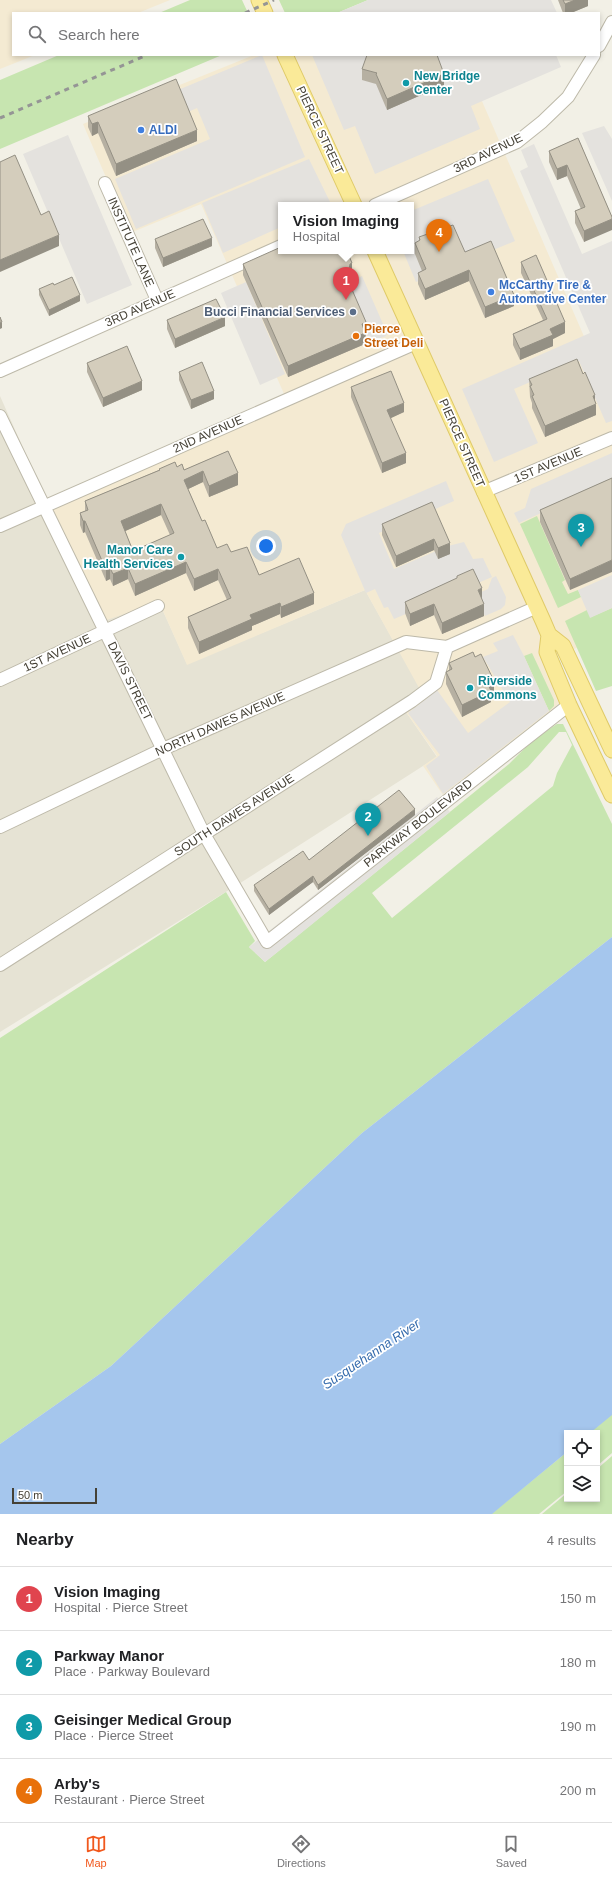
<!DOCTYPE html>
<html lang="en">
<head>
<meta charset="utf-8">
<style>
	body { margin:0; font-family:Arial,sans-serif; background:#f2f2f2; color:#202124 }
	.controls { position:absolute; right:12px; bottom:12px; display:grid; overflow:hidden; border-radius:0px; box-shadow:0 2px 6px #0003 }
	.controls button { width:36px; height:36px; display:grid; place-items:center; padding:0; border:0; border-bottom:1px solid #e0e0e0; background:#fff; color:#202124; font:20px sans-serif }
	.scale { position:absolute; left:12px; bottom:10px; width:85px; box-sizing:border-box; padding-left:4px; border:2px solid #454136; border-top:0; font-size:11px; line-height:14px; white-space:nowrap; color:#454136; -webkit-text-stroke:3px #fff; paint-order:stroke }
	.you { position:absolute; left:266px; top:546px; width:14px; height:14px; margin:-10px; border:3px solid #fff; border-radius:50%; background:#1a73e8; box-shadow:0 0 0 6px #1a73e833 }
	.badge { display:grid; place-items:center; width:26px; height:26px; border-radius:50%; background:#f1591e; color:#fff; font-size:13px; font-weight:700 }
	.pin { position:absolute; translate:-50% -33px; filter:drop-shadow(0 1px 2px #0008) }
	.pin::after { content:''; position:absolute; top:21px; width:14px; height:12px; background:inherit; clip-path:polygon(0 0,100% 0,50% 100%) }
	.popup { position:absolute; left:278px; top:202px; width:136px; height:52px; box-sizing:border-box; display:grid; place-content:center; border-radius:0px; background:#fff; filter:drop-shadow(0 1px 3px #0005); font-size:13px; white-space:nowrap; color:#757577 }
	.popup b { font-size:15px; color:#202124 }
	.popup::after { content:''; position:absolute; left:50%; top:100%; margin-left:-8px; border:8px solid transparent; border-top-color:#fff }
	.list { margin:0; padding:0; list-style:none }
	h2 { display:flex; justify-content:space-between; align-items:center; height:52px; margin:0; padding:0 16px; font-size:17px }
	h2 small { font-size:13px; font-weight:400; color:#757577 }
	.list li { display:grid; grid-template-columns:26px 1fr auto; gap:12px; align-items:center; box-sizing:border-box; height:64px; padding:0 16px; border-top:1px solid #e0e0e0 }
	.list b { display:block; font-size:15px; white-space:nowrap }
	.list p { margin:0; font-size:13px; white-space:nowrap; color:#757577 }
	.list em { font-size:13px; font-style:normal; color:#757577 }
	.icon { flex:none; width:22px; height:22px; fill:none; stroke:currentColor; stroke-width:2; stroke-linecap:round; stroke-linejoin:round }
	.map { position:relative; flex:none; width:612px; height:1514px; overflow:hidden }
	.search { position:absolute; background:#fff; box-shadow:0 2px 6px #0003; left:12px; right:12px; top:12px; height:44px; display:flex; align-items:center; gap:10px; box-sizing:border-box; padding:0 14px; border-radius:0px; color:#757577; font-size:15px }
	.sheet { height:308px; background:#fff }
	nav { display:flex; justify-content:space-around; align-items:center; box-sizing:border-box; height:56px; border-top:1px solid #e0e0e0; background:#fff; font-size:11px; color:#757577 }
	nav a { display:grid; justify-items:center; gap:2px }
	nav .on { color:#f1591e }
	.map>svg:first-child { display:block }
</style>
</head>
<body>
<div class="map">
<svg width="612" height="1514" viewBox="0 0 612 1514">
	<rect width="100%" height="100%" fill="#f2f0e6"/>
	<path fill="#e6e3d4" d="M0,396L50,508L159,602L187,664L365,590L425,697L406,712L437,757L245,880L0,1032Z"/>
	<path fill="#f4ead2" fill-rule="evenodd" d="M0,0H170L138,13H13V55H35L0,69Z
		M254,55H462L612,401V631L574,649L542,659L563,701L443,795L423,766L437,756L406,712L424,697L365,590L187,665L159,602L104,621L50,508L288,403L201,204L130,233L83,124ZM281,205H411V251H281Z"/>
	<path fill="#c7e5b0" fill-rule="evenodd" d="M190,0H242L248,13H159Z
		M279,0H368L337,13H285Z
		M59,55H222L0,149V80Z
		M537,516L565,580L562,582L568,594L578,590L581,597L558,608L520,524Z
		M612,608V686L596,691L565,621L587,610L591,617Z
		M532,653L554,700V706L549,711L524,656Z
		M557,724H563L612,824V937L362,1133L111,1366L0,1444V1038L226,892L255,941L249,947L265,962L509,764L534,739ZM559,732H566L572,745L557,773L553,786L392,918L372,893L528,767Z
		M612,1414V1453L597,1466V1433H589Z
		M567,1452V1491L539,1514H491Z
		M612,1456V1514H542L567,1493V1499H597V1469Z"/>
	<path fill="#e4e2de" d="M368,0H551L557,13H337Z
		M262,55L305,157L136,229L115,179L210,139L197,108L188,112L178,90Z
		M312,55H556L561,67L471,106L480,129L375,174L355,126L344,130Z
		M604,126L612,139V201L582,133Z
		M68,135L132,285L87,304L23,154Z
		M534,144L582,254L612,241V421L606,423L579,361L514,389L538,443L494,462L462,389L590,333L520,171L528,167L521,150Z
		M309,159L330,202L326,205H281V227L223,253L202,203Z
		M488,179L515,241L416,282L403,251H411V211Z
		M362,276L387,333L386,336L370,342L349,292L350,283Z
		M246,282L285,374L260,385L221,293Z
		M612,453V481L519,523L514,513L525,508L531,489Z
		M446,481L454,501L379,533L394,569L448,546L464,542L473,559L483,558L492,577L394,619L388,607L384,608L375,589L366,593L341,535L346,524Z
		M612,575V608L590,618L578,590Z
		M496,576L506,597L505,605L501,609L485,616L478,602L482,600L479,593L488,589L492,578Z
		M513,635L524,656L549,711L443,794L426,766L440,755L408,713L437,690L468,733L510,702L483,657L498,651L493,643Z
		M437,797L450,812L289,943L265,962L249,947Z"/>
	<path fill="#a5c6ed" d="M612,937V1415L590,1433H567V1452L492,1514H0V1444L111,1366L362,1133Z"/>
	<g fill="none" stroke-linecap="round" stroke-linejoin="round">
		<defs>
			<path id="minor" d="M599,46L612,22
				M105,183L157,300
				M375,205L517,142L542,122L568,97L594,55
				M0,371L281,246
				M0,416L204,834L267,942L569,705
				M483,492L612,438
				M0,526L416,343
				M447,647L537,607
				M0,680L158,606
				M0,827L163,749L406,642L447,647
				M0,965L412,701L436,683L447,647"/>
			<path id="major" d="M259,0L265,13
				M285,55L354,205
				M375,251L543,621L549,635L547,652L569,705L612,795
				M549,635L563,646L612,750"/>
		</defs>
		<use href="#minor" stroke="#bdb9a9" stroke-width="14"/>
		<use href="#major" stroke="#dfca68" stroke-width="17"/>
		<use href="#minor" stroke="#fff" stroke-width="12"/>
		<use href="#major" stroke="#faea98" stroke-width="15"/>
		<path stroke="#959595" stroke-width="3" stroke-dasharray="5 5" stroke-linecap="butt" d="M245,13L274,0
			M0,118L147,55"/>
	</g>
	<path fill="#b6b0a2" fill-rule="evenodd" d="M558,0H588V6L571,13H563Z
		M362,69L444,85L387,110L376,84L362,80Z
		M88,116L197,141L116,176L98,133L92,136L88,127Z
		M578,138L612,217L584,242L575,223V211L581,209L567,176L557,180L549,162V151Z
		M419,237L465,252L514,306L485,318L469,281L425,300L418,284V273L422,271L415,254V243L419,241Z
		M155,239L212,246L163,267L155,248Z
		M521,262L565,333L553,339V346L520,360L513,345V334L543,320L521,273Z
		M243,264L352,274L350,275L348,282L366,334L365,344L288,377L243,275Z
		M39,289L80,301L49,316L39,295Z
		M167,320L225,326L175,348L167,329Z
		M87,363L142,390L103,407L87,372Z
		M179,372L214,399L191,409L179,380Z
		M529,379L595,401L596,415L545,437L532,408V403L530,397Z
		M351,387L404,412L390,418L406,463L382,473L351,397Z
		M228,451L238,485L209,497L203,482L188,489L202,521L217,548L231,552L259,575L314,604L281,618L280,614L252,626V630L199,654L188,628V617L227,600L218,580L194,591L186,573L135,596L128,579L113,586L110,579L106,581L85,532L83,533L80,525V513L85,511V501L159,470V469L177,467L184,470ZM161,515L170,535L133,551L125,531Z
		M612,478L570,590L540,522V510Z
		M432,502L450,554L438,559L434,550L396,567L382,535V524Z
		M457,576L482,600L484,616L442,634L434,615L410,626L405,613V602L457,579Z
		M449,663L494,692L491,693V702L462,717L446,684V672L449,670Z
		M415,815L318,890L313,882L269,915L254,891V885L309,860Z"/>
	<path fill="#949084" d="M575,0H588V6L571,13H565V4Z
		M444,74V85L387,110V99Z
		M98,122V133L92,136V124Z
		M197,130V141L116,176V164Z
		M567,165V176L557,180V169Z
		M612,219V230L584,242V231Z
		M59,235V246L0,272V260Z
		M212,238V246L163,267V258Z
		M352,263V274L350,275L347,289V278L350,264Z
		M469,270V281L425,300V289Z
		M80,295V301L49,316V310Z
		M514,295V306L485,318V307Z
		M225,317V326L175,348V339Z
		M2,322V328L0,329V323Z
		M366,322L365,344L288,377V366Z
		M565,322V333L553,339V346L520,360V349L550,329Z
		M142,381V390L103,407V398Z
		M214,391V399L191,409V400Z
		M595,395V405L596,404V415L545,437V426Z
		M404,403V412L387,420V410Z
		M406,453V463L382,473V463Z
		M203,471V482L184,491V480Z
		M238,473V485L209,497V486Z
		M161,504V515L121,533V521Z
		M83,521H85V532L83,533Z
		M434,539V550L396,567V556Z
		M450,543V554L438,559V548Z
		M612,560V572L570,590V579Z
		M186,562V573L135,596V584Z
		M110,568V579L106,581V570Z
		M128,568V579L113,586V574Z
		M218,569V580L194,591V579Z
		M482,588V600L478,590Z
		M314,593V604L281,618V607Z
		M280,603V614L252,626V630L199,654V642L250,615Z
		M434,604V615L410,626V614Z
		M484,604V616L442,634V623Z
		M494,681V692L491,693V702L462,717V705L488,684Z
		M415,809V815L318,890V885Z
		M313,876V882L269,915V909Z"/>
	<path fill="#d4cdbc" stroke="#949084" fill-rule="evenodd" d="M563,0H575L565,4Z
		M367,55H437L444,74L387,99L376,74L377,73L362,69Z
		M176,79L197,130L116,164L98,122L92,124L88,116Z
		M578,138L612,217V219L584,231L575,211L585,207L567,165L557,169L549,151Z
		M15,155L41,215L49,211L59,235L0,260V162Z
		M203,219L212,238L163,258L155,239Z
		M453,225L465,252L491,241L514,295L485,307L469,270L425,289L418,273L426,269L415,243L420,240L419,237Z
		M281,247V251H347L352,263L350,264L347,278L366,322L362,324L365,333L288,366L243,264Z
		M536,255L565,322L550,329L553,335L520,349L513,334L547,319L521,262Z
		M72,277L80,295L49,310L39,289L53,283L54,285Z
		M216,299L225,317L175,339L167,320Z
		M0,317L2,322L0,323Z
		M127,346L142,381L103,398L87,363Z
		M577,359L583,374L585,372L595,395L593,396L596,404L545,426L532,396L534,395L530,386L532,385L529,379Z
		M202,362L214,391L191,400L179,372Z
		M391,371L404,403L387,410L406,453L382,463L351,387Z
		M228,451L238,473L209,486L203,471L184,480L202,521L205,520L217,548L227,544L231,552L247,547L259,575L299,558L314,593L281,607L280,603L250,615L252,619L199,642L188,617L231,598L218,569L194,579L186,562L135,584L128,568L113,574L110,568L106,570L85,521H83L80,513L88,510L85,501L160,470L159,469L175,462L177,467L182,464L184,470ZM161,504L174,533L133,551L121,521Z
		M612,478V560L570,579L540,510Z
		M432,502L450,543L438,548L434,539L396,556L382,524Z
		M473,569L482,588L478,590L484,604L442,623L434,604L410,614L405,602L457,578V576Z
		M473,652L475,657L481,654L494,681L488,684L491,691L462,705L446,672L452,669L449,663Z
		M399,790L415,809L318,885L313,876L269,909L254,885L303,851L309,860Z"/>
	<g fill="#0f9aa8" stroke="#fff" stroke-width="1.5">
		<circle cx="406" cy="83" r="4"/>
		<circle cx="181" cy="557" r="4"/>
		<circle cx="470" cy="688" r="4"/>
	</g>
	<g fill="#3f7fe0" stroke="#fff" stroke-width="1.5">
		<circle cx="141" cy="130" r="4"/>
		<circle cx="491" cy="292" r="4"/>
	</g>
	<circle fill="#5c6f8a" stroke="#fff" stroke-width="1.5" cx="353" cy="312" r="4"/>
	<circle fill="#e8710a" stroke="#fff" stroke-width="1.5" cx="356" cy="336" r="4"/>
	<g text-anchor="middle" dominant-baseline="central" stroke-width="3.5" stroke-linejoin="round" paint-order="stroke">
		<g font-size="12" font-weight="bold" fill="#0d838f" stroke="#fff" text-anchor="start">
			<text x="414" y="76">New Bridge<tspan x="414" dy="14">Center</tspan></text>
			<text x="173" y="550" text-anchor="end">Manor Care<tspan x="173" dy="14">Health Services</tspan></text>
			<text x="478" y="681">Riverside<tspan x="478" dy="14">Commons</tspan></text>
		</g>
		<g font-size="12" font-weight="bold" fill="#366cbe" stroke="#fff" text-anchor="start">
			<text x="149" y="130">ALDI</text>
			<text x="499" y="285">McCarthy Tire &amp;<tspan x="499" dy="14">Automotive Center</tspan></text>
		</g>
		<g font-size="12" fill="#454136" stroke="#fff">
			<text transform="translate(320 130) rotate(65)">PIERCE STREET</text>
			<text transform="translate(488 153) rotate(-26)">3RD AVENUE</text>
			<text transform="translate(131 242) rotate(66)">INSTITUTE LANE</text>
			<text transform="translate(140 308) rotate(-24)">3RD AVENUE</text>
			<text transform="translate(208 434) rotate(-24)">2ND AVENUE</text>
			<text transform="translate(462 443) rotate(66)">PIERCE STREET</text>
			<text transform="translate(548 465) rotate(-23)">1ST AVENUE</text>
			<text transform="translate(57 653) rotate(-25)">1ST AVENUE</text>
			<text transform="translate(130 681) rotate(64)">DAVIS STREET</text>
			<text transform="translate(220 724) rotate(-24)">NORTH DAWES AVENUE</text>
			<text transform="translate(234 815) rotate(-33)">SOUTH DAWES AVENUE</text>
			<text transform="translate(418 823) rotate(-38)">PARKWAY BOULEVARD</text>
		</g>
		<g font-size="12" font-weight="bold" fill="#4e5e75" stroke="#fff" text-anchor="end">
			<text x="345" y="312">Bucci Financial Services</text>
		</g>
		<g font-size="12" font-weight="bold" fill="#c56008" stroke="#fff" text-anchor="start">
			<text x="364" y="329">Pierce<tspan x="364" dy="14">Street Deli</tspan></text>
		</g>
		<g font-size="13" font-style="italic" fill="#336aac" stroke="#fff">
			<text transform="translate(371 1354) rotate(-34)">Susquehanna River</text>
		</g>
	</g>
</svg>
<div class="controls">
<button><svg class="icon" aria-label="locate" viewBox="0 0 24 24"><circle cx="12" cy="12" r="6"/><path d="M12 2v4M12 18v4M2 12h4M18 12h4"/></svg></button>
<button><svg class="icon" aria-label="layers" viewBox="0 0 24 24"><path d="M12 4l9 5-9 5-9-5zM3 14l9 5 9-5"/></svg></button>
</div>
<div class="scale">50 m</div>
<div class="you"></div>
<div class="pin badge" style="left:346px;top:300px;background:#e0444e">1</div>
<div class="popup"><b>Vision Imaging</b>Hospital</div>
<div class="pin badge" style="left:368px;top:836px;background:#0f9aa8">2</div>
<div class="pin badge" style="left:581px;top:547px;background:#0f9aa8">3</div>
<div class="pin badge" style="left:439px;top:252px;background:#e8710a">4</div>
<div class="search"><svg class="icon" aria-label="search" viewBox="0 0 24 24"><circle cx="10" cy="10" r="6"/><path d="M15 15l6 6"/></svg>Search here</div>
</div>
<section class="sheet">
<h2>Nearby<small>4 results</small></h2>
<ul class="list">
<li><span class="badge" style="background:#e0444e">1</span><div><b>Vision Imaging</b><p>Hospital · Pierce Street</p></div><em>150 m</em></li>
<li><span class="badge" style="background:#0f9aa8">2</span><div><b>Parkway Manor</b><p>Place · Parkway Boulevard</p></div><em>180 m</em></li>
<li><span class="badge" style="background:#0f9aa8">3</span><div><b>Geisinger Medical Group</b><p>Place · Pierce Street</p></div><em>190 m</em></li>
<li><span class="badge" style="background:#e8710a">4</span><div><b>Arby's</b><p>Restaurant · Pierce Street</p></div><em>200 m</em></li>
</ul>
</section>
<nav>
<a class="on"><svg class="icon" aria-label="map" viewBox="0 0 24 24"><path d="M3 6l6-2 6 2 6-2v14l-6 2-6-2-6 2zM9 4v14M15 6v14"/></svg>Map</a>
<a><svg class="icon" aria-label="directions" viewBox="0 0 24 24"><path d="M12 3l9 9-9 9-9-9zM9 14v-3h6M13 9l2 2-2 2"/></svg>Directions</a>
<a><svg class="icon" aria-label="saved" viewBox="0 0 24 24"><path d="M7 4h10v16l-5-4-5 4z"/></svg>Saved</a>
</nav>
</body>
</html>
